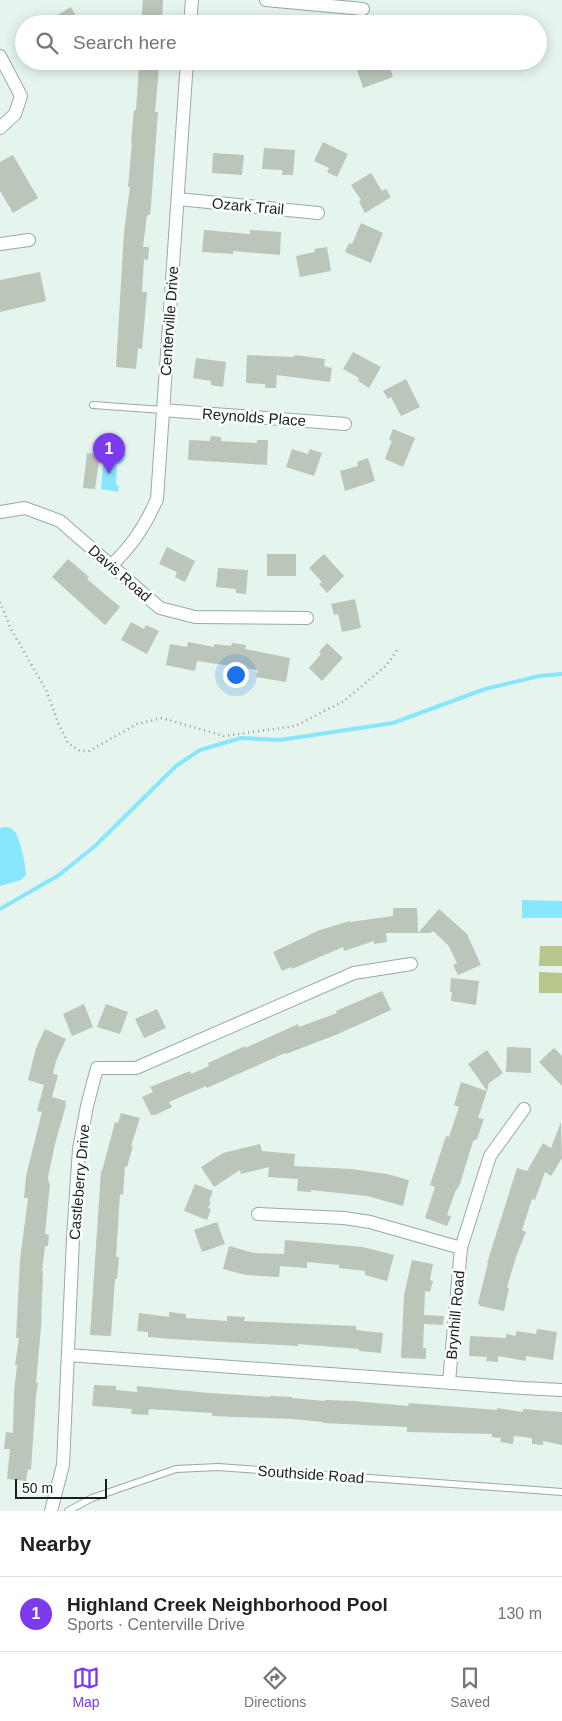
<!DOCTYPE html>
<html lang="en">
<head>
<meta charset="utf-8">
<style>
	body { margin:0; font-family:Helvetica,sans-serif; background:#f6f6f6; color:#202124 }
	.scale { position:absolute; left:15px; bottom:12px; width:92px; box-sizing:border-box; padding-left:5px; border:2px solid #1a201d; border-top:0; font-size:14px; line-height:18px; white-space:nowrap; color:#1a201d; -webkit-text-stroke:4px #fbfffd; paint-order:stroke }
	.you { position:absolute; left:235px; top:674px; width:18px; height:18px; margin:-12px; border:4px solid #fff; border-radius:50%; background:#1a73e8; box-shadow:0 0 0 8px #1a73e833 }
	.badge { display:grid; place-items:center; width:32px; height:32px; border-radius:50%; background:#7c3aed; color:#fff; font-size:16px; font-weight:700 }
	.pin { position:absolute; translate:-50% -41px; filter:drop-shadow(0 1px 2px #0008) }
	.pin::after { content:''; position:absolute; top:26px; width:18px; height:15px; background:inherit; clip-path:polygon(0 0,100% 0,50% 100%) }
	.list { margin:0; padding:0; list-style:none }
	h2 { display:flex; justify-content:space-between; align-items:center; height:65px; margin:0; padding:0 20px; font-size:21px }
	h2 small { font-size:16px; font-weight:400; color:#757577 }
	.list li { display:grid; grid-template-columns:32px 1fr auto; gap:15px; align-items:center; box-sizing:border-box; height:75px; padding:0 20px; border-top:1px solid #e0e0e0 }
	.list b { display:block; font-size:19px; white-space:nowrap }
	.list p { margin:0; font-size:16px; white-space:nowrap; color:#757577 }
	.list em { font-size:16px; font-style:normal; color:#757577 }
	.icon { flex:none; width:28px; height:28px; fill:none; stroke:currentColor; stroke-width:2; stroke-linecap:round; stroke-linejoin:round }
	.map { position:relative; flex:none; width:562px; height:1511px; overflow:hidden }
	.search { position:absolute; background:#fff; box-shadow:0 2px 12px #0003; left:15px; right:15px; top:15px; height:55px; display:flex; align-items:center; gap:12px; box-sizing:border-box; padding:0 18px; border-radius:28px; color:#757577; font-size:19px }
	.sheet { height:140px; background:#fff }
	nav { display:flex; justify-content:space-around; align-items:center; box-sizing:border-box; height:70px; border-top:1px solid #e0e0e0; background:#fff; font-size:14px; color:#757577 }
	nav a { display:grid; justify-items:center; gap:2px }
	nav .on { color:#7c3aed }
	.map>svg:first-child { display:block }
</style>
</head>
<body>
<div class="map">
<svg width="562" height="1511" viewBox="0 0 562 1511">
	<rect width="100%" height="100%" fill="#e5f5ed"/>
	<path fill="#b8c58d" d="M540,946H562V966H539Z
		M539,972L562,973V993H539Z"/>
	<path fill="#88e7fd" d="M102,446L123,448L126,455L123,462L117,465L116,484L119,487L118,492L101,489L104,453L102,451Z
		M2,827C7,827 11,827 14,831C20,836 26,867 26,875L21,880L0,886V828Z
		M522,900L562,901V918H522Z"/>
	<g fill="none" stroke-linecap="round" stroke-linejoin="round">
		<path stroke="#88e7fd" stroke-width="4" d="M0,909L59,875L95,846L176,766L200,750L241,738L280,740L393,723L485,689L539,676L562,674"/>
	</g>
	<path fill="#bbc5ba" d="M143,0H163L162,24H141Z
		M71,7L80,24H42Z
		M371,61H388L393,77L363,88L356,67Z
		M139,67L159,68L155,112H158L151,205L150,215H147L143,247H149L148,260L144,259L142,292H147L143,338L142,349L138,348L136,369L116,367L124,232L130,187H128L132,143H131L134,110H136Z
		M323,142L348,154L337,177L327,172L329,168L314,161Z
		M264,148L295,150L293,175H282V170L262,169Z
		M213,153L244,155L242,175L212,173Z
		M13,155L38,198L13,213L0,191V162Z
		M371,173L382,191L386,189L391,197L365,213L359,202L361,200L351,185Z
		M361,223L383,233L371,263L345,252L349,243L352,244Z
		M204,230L250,234V230L281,232L280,255L233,251V254L202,252Z
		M327,247L331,271L300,277L296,256L315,252L314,249Z
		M40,272L46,301L0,312V280Z
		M353,352L381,367L369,388L358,381L359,378L343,369Z
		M247,355L294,357L295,355L325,359L324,366L332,368L330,382L277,375L276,388H265V384L246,383Z
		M196,358L226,362L223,387L211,385V381L193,378Z
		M406,379L420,407L401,416L391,397L388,399L383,391Z
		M393,429L415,438L403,467L385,459L392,441L389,440Z
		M211,436L221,437V441L257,443V440H268L267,465L188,460L189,440L210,441Z
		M292,449L308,454L310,449L322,453L314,476L286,467Z
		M87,453L100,455L95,489L83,488Z
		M368,458L375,481L345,491L340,471L358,466L357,462Z
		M167,547L195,561L185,582L175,577L177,572L159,564Z
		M267,554H296V576H267Z
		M324,554L344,576L327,593L319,584L322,582L309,568Z
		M68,559L89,577L87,579L120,607L105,625L52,577Z
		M218,568L248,570L246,594L236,593V589L216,587Z
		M355,599L361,628L342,632L338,614L334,615L331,604Z
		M131,622L144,629L146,625L159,631L147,654L121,640Z
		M188,642L214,647V644L231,646L232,643L246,645L245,649L290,658L286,682L256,677L258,670L197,661L195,671L166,665L170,644L187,647Z
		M327,643L343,658L322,681L309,668L321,654L319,652Z
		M393,908H417L418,933L439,909L467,934L481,965L458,975L453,965L457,963L448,945L433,931L431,933H386L387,942L374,944V941L344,951L343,947L292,969L291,967L282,971L273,952L320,930L350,921V922L393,916Z
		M451,978L479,981L476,1005L451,1001L452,992H450Z
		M382,991L391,1010L338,1034L286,1054L285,1053L207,1088L206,1086L169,1102L172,1107L155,1115H151L142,1097L153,1092L150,1087L190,1071L191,1074L209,1066L208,1063L245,1046V1048L298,1024L299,1027L337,1013L336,1011Z
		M84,1004L93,1027L72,1036L63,1014Z
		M106,1004L128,1012L120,1034L97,1027Z
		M157,1009L166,1028L144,1038L135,1019Z
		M45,1029L66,1039L56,1061L53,1074L58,1075L52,1097L66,1101L65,1105H66L55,1144L48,1177L49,1183L50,1184L45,1234L49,1235L48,1246H45L42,1271H43L41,1327L36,1383H38L36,1395L31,1470L28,1469L26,1481L7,1479L10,1449H4L6,1432L13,1433L14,1392L17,1365H15L19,1338H16L20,1260L28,1198H24L26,1176L42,1112L37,1111L44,1085L28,1080L36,1048Z
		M507,1047L531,1048V1073L506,1072Z
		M554,1048L562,1056V1086L539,1062Z
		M487,1050L503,1073L489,1083L487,1091L468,1064Z
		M461,1082L487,1091L478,1118L484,1119L477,1139L473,1141L460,1184L455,1192L447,1215L451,1216L447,1226L425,1218L435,1187L430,1185L446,1136L449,1137L459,1107L454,1105Z
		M121,1113L140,1118L131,1146H133L127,1167L125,1166L123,1195L120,1194L116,1257H119L117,1279H115L111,1336L90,1335L101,1171H102L115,1122L118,1123Z
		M561,1122L562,1158L551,1176L545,1172L535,1200L532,1199L522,1230L526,1232L517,1254L507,1287L509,1288L504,1311L480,1306L478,1303L488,1263H487L517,1168L527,1171L543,1143L551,1148Z
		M260,1144L262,1151L295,1154L294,1166L351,1169L387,1174L409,1180L403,1206L367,1196L311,1190V1192L297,1191L298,1179L268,1177L269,1167L241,1174L240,1170L214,1187L201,1167L223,1153Z
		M195,1184L213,1191L209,1201L211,1202L208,1208L211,1209L207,1220L184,1211Z
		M217,1222L225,1244L202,1252L194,1230Z
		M285,1240L363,1247L394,1255L387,1281L365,1275V1271L339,1268V1265L307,1262V1268L280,1266L279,1277L246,1275L223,1269L229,1246L254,1253L284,1254Z
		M412,1260L433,1264L430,1280L433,1281L430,1292L425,1291L424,1315L444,1316L443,1325L424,1324L423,1348H426V1359L401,1358L404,1295Z
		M169,1312L186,1314V1318L227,1321V1316L245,1317L244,1321L356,1326V1330L383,1333L381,1353L359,1351V1349L298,1344V1346L171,1339L148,1337V1332L137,1331L139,1313L169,1317Z
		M537,1329L557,1332L553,1360L526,1356V1361L498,1356V1362L486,1361L487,1357L469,1356L470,1336L506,1338V1334L516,1336V1331L536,1334Z
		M94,1385L116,1386V1390L137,1392V1386L209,1393L270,1397V1396L292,1397V1398L325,1401V1400L354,1401L408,1406L409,1403L497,1410V1408L523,1412V1409L562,1412V1445L543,1441V1445L532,1444V1438L514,1436L513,1444L500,1442L501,1438L492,1437V1434L407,1432V1427L323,1423V1422L293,1419L212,1416V1413L149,1409L148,1415L131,1414L132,1409L92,1406Z"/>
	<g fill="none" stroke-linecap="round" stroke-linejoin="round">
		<defs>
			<path id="lane" d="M93,405L163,410
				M68,1511L92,1498L176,1469L218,1467L562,1492"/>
			<path id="street" d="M266,0L363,9
				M190,24L192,0
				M0,56L21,96L15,114L0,128
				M178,199L318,213
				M0,244L29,240
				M163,410L345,424
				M0,512L25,508L60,521L160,608L195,617L307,618
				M111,566C133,544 144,528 157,499L187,61
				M258,1214L344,1218L370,1222L461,1248
				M68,1355L522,1388L562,1390
				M449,1382L461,1248L490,1156L524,1109
				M51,1511L63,1465L73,1238L79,1149L87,1106L97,1068H136L354,973L411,964"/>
		</defs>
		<use href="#lane" stroke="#9aa9a2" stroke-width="8"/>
		<use href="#street" stroke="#9aa9a2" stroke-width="14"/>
		<path stroke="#8e9a94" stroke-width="2.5" stroke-dasharray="1 4" stroke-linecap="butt" d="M0,602L11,629L46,690L59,725L68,743L80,751H89L137,724L162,718L224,736L295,726L344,701L386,666L397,650"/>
		<use href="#lane" stroke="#fff" stroke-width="6"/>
		<use href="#street" stroke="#fff" stroke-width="12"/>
	</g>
	<g text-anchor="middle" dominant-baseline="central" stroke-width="5" stroke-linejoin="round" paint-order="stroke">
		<g font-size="15" fill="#1a201d" stroke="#fbfffd">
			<text transform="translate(248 206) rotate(5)">Ozark Trail</text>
			<text transform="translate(169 321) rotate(-86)">Centerville Drive</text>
			<text transform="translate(254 417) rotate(4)">Reynolds Place</text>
			<text transform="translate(120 573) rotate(41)">Davis Road</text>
			<text transform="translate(79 1182) rotate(-85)">Castleberry Drive</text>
			<text transform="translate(455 1315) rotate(-85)">Brynhill Road</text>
			<text transform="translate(311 1474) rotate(4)">Southside Road</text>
		</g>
	</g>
</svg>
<div class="scale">50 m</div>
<div class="you"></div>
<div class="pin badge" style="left:109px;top:474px">1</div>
<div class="search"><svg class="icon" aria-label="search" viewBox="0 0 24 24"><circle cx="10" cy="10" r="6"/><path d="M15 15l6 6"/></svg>Search here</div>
</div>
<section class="sheet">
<h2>Nearby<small></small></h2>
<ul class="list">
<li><span class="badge">1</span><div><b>Highland Creek Neighborhood Pool</b><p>Sports · Centerville Drive</p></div><em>130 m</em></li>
</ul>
</section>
<nav>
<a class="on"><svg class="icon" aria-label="map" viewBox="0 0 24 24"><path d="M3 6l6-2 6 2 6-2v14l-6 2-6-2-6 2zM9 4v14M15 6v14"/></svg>Map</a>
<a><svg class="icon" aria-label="directions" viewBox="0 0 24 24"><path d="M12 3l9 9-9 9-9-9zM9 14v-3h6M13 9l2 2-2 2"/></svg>Directions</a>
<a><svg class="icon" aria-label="saved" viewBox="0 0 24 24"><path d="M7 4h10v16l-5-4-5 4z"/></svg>Saved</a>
</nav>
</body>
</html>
